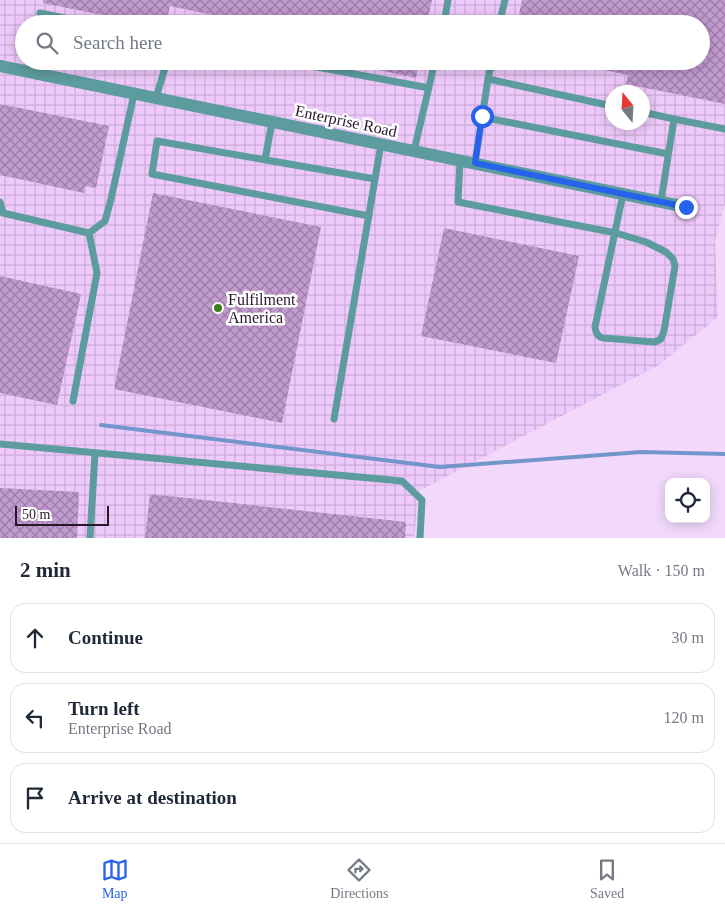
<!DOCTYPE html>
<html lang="en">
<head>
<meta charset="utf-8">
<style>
	body { margin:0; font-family:Georgia,serif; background:#f2f2f3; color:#1f2937 }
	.controls { position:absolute; right:15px; bottom:15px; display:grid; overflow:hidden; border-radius:10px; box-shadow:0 2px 12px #0003 }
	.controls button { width:45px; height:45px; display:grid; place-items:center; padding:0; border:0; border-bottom:1px solid #e0e1e3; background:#fff; color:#1f2937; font:25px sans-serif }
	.compass { position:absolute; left:605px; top:85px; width:45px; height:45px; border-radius:50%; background:#fff; box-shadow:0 2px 12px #0003; rotate:342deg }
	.scale { position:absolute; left:15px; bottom:12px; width:94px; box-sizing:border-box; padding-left:5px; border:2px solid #27182c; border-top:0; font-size:14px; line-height:18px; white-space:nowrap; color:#27182c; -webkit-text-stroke:4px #fff; paint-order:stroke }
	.stop { position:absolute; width:15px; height:15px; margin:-11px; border:4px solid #2563eb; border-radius:50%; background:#fff }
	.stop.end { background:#2563eb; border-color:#fff; box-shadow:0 1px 5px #0008 }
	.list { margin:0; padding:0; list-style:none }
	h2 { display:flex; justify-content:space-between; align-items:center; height:65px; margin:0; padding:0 20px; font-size:21px }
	h2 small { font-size:16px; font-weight:400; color:#747a83 }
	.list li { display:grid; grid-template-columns:32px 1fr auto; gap:15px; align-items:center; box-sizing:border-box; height:70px; margin:0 10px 10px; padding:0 10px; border:1px solid #e0e1e3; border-radius:15px }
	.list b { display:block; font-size:19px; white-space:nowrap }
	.list p { margin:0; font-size:16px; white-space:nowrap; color:#747a83 }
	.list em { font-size:16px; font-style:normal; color:#747a83 }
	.icon { flex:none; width:28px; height:28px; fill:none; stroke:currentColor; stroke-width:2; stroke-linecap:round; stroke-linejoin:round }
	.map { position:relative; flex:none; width:725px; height:538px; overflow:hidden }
	.search { position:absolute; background:#fff; box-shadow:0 2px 12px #0003; left:15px; right:15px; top:15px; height:55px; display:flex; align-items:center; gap:12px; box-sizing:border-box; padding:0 18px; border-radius:28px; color:#747a83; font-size:19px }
	.sheet { height:305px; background:#fff }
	nav { display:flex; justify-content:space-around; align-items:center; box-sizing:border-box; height:70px; border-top:1px solid #e0e1e3; background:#fff; font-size:14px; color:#747a83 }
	nav a { display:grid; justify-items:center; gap:2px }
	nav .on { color:#2563eb }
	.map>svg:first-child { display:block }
</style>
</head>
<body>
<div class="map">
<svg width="725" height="538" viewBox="0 0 725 538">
	<defs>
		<pattern id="industrial-grid" width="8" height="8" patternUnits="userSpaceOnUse" patternTransform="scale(1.25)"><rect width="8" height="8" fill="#eec9fb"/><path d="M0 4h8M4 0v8" fill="none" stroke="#ccacd7"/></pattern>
		<pattern id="building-cross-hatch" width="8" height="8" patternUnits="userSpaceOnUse" patternTransform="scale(1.25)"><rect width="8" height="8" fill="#c19acf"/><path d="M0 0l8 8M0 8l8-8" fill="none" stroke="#9d7da8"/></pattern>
	</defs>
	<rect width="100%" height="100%" fill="#f2d9fb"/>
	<path fill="url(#industrial-grid)" fill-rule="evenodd" d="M0,0H725V204L715,241L718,317L659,365L419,491L414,538H0ZM24,24H701V61H24ZM612,92H642V122H612Z"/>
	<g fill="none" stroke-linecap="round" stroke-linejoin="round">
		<path stroke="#7296c9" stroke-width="4" d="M101,425L440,467L641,452L725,454"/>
	</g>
	<path fill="url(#building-cross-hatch)" d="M43,0H432L427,24H255L170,6L166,24H146L43,3Z
		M522,0H725V104L626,84L628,75L567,62L701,61V24H517Z
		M336,61H419L416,78Z
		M0,104L109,126L96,188L85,186L84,193L0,175Z
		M153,193L321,227L282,423L114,389Z
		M444,228L579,256L556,363L421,336Z
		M0,276L81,294L57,405L0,393Z
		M0,488L79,492L77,538H0Z
		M150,494L406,522L405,538H145Z"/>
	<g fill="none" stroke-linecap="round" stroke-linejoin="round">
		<path stroke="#5c9c9e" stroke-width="7" d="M40,13L94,24
			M444,24L448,0
			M499,24L505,0
			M285,61L429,88
			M492,61L488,79L612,106
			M156,98L167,61
			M642,112L674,119L661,201
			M482,117L668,154
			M674,119L725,129
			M414,151L435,61
			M265,160L272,122
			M460,160L458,202L616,233L646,242L666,252L673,259L675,266L664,331L661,339L655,342L603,338C597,336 596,333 595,327L623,194
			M475,163L488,79
			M0,202L3,213
			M3,213L89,233L105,221L111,199L134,94
			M369,216L152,174L157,141L375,179
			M73,401L97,273L89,233
			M334,419L381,144
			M0,444L402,481L422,500L420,538
			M90,538L95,453"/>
		<path stroke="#5c9c9e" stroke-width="12" d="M0,66L686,207"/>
	</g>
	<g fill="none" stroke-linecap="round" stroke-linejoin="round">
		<path stroke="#2563eb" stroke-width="6" d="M482,116L475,163L686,207"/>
	</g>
	<circle fill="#3b7c1b" stroke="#fff" stroke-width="2" cx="218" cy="308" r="5"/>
	<g text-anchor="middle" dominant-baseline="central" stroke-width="5" stroke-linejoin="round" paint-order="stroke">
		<g font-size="16" fill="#27182c" stroke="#fff">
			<text transform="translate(346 121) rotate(12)">Enterprise Road</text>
		</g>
		<g font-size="16" fill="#27182c" stroke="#fff" text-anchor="start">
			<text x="228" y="299">Fulfilment<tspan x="228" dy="18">America</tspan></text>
		</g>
	</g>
</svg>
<div class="controls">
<button><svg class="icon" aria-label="locate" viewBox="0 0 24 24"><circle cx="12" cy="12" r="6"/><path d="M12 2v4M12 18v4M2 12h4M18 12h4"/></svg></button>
</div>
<svg class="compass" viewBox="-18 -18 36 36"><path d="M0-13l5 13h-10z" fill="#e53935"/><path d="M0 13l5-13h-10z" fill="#747a83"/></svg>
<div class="scale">50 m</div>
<div class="stop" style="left:482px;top:116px"></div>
<div class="stop end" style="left:686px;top:207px"></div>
<div class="search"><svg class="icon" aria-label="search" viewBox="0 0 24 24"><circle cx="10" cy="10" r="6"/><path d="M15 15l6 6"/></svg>Search here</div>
</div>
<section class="sheet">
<h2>2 min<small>Walk · 150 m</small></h2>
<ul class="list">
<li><svg class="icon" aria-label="ahead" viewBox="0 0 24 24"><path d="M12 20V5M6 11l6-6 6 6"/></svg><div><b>Continue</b></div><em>30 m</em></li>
<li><svg class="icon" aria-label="left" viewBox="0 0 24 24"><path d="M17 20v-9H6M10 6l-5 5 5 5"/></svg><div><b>Turn left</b><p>Enterprise Road</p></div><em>120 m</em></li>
<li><svg class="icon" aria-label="arrive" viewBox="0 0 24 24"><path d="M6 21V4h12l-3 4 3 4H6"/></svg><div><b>Arrive at destination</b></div></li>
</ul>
</section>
<nav>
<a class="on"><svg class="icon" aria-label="map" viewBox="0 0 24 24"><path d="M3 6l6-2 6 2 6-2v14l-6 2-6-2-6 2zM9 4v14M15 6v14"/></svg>Map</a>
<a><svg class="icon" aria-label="directions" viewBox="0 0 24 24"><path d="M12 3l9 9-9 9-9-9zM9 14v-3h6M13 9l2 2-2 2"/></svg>Directions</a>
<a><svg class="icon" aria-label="saved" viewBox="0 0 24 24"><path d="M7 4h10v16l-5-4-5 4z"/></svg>Saved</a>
</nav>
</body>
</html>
